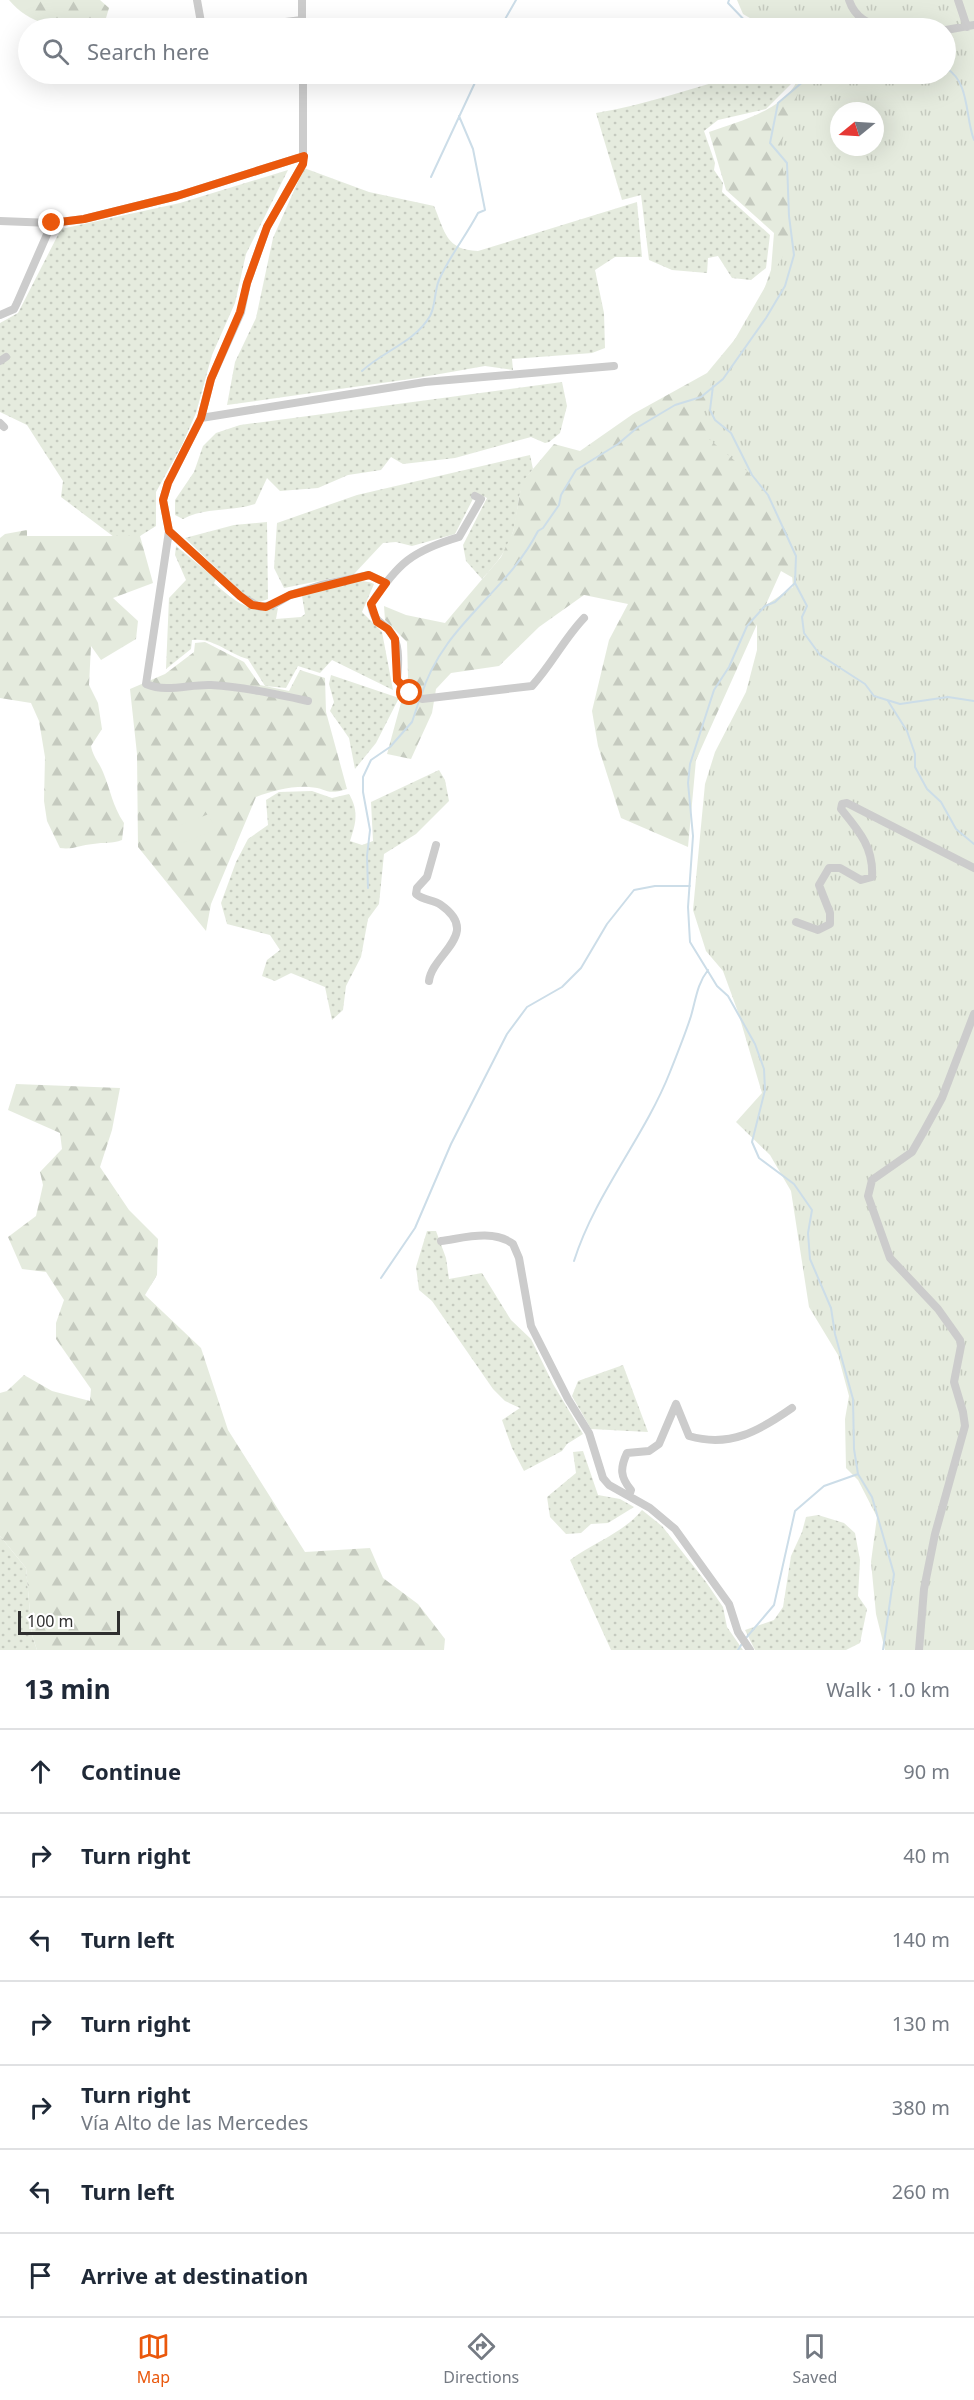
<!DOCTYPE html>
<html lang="en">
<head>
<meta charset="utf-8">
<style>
	body { margin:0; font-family:"Noto Sans",sans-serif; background:#f6f6f7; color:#1f2937 }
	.compass { position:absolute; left:830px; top:102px; width:54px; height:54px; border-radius:50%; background:#fff; box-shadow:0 6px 24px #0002; rotate:252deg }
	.scale { position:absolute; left:18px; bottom:15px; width:102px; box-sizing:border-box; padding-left:6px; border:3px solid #2f2f2f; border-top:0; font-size:16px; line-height:21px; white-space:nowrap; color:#2f2f2f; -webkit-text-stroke:4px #fff; paint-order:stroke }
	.stop { position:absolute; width:18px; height:18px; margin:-14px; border:4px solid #ea580c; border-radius:50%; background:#fff }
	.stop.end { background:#ea580c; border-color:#fff; box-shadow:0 2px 6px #0008 }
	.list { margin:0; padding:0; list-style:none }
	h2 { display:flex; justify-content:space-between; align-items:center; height:78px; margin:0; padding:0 24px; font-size:26px }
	h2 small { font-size:20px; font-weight:400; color:#747a83 }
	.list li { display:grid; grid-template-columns:39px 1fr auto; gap:18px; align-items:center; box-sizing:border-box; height:84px; padding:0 24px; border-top:2px solid #e0e1e3 }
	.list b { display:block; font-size:22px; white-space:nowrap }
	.list p { margin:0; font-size:20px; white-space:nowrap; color:#747a83 }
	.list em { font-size:20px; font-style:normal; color:#747a83 }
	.icon { flex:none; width:33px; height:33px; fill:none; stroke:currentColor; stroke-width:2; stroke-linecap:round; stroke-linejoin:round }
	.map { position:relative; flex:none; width:974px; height:1650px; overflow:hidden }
	.search { position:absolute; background:#fff; box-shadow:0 6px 24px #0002; left:18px; right:18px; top:18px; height:66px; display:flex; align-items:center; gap:15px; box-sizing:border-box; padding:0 21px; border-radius:33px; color:#747a83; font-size:22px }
	.sheet { height:666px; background:#fff }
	nav { display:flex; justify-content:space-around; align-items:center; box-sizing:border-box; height:84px; border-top:2px solid #e0e1e3; background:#fff; font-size:16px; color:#747a83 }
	nav a { display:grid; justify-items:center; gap:3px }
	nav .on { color:#ea580c }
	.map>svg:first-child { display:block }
</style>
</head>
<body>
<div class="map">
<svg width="974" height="1650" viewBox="0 0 974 1650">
	<defs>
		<pattern id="grass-dots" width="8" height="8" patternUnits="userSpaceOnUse" patternTransform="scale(1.5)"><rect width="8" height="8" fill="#e5ebde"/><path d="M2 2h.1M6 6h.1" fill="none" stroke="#c5cabf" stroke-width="1.8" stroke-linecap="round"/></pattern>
		<pattern id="forest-firs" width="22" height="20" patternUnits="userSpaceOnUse" patternTransform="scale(1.5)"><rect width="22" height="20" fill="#e5ebde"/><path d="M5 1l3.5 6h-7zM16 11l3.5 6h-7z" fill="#c5cabf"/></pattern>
		<pattern id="park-tufts" width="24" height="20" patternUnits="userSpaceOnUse" patternTransform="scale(1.5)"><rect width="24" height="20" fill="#e5ebde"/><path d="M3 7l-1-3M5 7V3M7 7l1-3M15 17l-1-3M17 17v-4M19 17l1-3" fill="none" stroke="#c5cabf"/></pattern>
	</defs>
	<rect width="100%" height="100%" fill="#fff"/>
	<path fill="url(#grass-dots)" d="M746,74H796L795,80L766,109L718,120L704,131L715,163L714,170L723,183L722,192L770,235L766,268L751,280L732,278L718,256L708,258L707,273L672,270L649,260L641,195L622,200L596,113C647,105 696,86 746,74Z
		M304,168L369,192L434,206C445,232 446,250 478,251L637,202L642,257H615L595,270L604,313L605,348L592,353L512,359L513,370L485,366L417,378L227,405L235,362L256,318L273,238Z
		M288,170L246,254L235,303L212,355L196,413L182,445L156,492V526L140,536L114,537L61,497L63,481L27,425L0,412V323L18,313L61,229L180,203Z
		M562,382L567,406L560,433L549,442L545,443L531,437L455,458L403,464L391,457L381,470L348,475L318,488L280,491L267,478L255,504C231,512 205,507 183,519L175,515V500L194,472L203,446L216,433L240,425Z
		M530,455L533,469C515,490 520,507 513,532C507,551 495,565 482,579L466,561L463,545L487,498L476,493L455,534L412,546L396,542L383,543L354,574L284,588L274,568L277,523L357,495Z
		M267,522L268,599L260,602L246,597L185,538L234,525Z
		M176,546L216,579L214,583C237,603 246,612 278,608L276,619L301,617L305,614L302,596C321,589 355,575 374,584L362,612L382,632L393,690L332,660L320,673L298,666L286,688L265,686L248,659C227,653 213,637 192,640L191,649L166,669L169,598L186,580L175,555Z
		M331,675L399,698L376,743L355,769L349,738L330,711L334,702L329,684Z
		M439,770L445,780L449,801L416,834L384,854L379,904L368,919L361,957L346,986L343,1010L332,1020L325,987L291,973L275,981L262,976L267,960L280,950L270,935L227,924L221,903L236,862L248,839L268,825L266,800L279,792L312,791L332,798L349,794C359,811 356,823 350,841L362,845L373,841L371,802Z
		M427,1231H436L446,1258L449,1279L482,1273L511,1320L531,1339L553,1384L583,1434L567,1444L562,1451L524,1471L512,1448L502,1420L520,1408L505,1401L493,1389L432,1301L419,1290L416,1267Z
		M623,1365L648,1432L591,1429L572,1396L578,1381Z
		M583,1451L598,1495L620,1499L634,1507L608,1523L591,1524L581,1533L566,1534L550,1517L547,1497L576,1473L573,1452Z
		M642,1510L662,1526L706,1582L723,1607L727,1627L743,1650H611L570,1560C594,1542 622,1534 642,1510Z
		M818,1515L844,1523L855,1533L860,1560L858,1596L867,1609L860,1643L846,1650H755L745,1630L774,1620L783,1607L791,1556L802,1532L806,1517Z
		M0,1536L26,1568L32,1635L37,1650H0Z"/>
	<path fill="url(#forest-firs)" fill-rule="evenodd" d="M9,0H100L109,8L103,28C68,29 33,29 9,0Z
		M799,74H891L858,615L781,571L696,760L688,847L621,818L598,746L592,711L609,640L628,604L584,595L539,627L499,666L451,673L436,689L432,713L411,759L387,754L408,677L407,642L385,620L384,606L406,615L445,623L501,557L513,532L522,482L554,444L580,451L633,414L707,373L755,315L771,270L774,233L726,190L709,132C738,122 792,108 799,74ZM839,111H875V147H839Z
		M27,530V536H140L153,583L113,598L138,621L136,639L101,660L91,646L89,685L98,703L102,729L91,746C93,757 99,762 103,772C111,791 112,805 124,823L122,840C112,844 104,842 93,844C80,845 73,850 60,848L47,821L44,801L45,757L39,721L31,703L0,698V538L5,534Z
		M205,642L244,662L260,685L289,691L300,670L325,678L326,712L347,789C325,796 328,788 309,787C290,786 273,791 256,797L211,904L206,931L138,847L137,754L130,689L165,674L194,652L195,643Z
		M16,1084L120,1088L112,1130L100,1167L129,1210L158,1239L157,1275L145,1295L201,1348L228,1430L305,1552L370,1548L383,1578L418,1604L445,1639L444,1650H37L32,1635L26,1568L0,1536V1393L7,1391L24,1375L52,1391L90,1401L91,1389L56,1339V1323L64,1300L46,1272L22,1269L8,1237L36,1216L43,1185L40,1172L62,1149L60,1133L8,1110Z"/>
	<path fill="url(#park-tufts)" fill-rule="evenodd" d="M737,0H974V1650H885L876,1614L871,1562L877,1517L858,1480L846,1468L845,1419L849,1396L838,1355L809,1307L791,1191L770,1155L736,1122L762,1093L738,1012L723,971L706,951L693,910L705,784L715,752L746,692L757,650V611L793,587L788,520L748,472L709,439L701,416L712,379L791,242L789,202L779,149L795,105L803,74H946V28H767L743,14ZM839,111H875V147H839Z"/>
	<path fill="#e5ebde" d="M209,814L215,830L182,843L175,827Z"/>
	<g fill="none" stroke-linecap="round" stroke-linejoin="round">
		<path stroke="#ccdde8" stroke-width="2" d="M729,0L728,3L752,28
			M500,28L516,0
			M946,68C970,82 965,117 974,140
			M431,177L479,74
			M362,371C382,352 416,341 430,316C436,305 434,292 439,280C449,257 466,236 478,213L485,210L473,149L459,116
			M713,386L710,410L715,420L731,433L752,475L768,495L796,556L795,583L775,602L765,606L747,626L729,667L714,690L690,764L688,783L693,836L688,907L690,942L717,986L728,996L755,1044L764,1069L765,1090L752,1142L759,1158L794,1184L812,1210L808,1233L810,1259L831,1308L835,1334L853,1399L854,1449L858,1474L872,1497L894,1574L883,1650
			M795,583L807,606L802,617L804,633L820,655L865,684L874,696L900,704L948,697L974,701
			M421,696C443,624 505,595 538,531L543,528L559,505L561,495L576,470L618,444L638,427L675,405L701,397L723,379L766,318L785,286L794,255L789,216L787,163L770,143L778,103L812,74
			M888,701L907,731L915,754V767L927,789L941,802L956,829L974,844
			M368,888L367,856L370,830L363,792V777L371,760L390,747L412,722L419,701
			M574,1261C595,1194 644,1138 670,1072C677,1054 685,1035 691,1016C696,999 697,984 708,970
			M381,1278L415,1228L451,1144L507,1034L527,1007L562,987L581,968L607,924L634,890L655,886H690
			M746,1638L774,1605L795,1511L824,1486L858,1474
			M738,1650L743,1642"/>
		<path stroke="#ccc" stroke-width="8" d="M197,0L202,28
			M302,0V28
			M849,0C855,18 868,24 885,28
			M958,0L967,27
			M235,28L302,20
			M946,30L974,25
			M303,74V164L267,227L247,283L241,312L211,379L201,418L168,483L163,500L169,531L146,684C167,693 189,684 211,685C244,687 276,694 308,701
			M0,221L52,223L84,219L177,196L304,156
			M0,315L14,309L17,303L52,223
			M0,361L6,357
			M201,418L425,382L614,366
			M0,423L4,427
			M475,496L481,499L459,537C412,551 398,563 371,604C374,626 386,621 394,638C400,649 398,668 397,680L410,693L422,699L532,686C552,664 564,639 584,618
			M169,531L240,596L260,607L273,605L290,595L321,585L369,575L386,583
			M796,922L818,930L830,924V913L819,885L829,868H840L861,880L872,877C874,848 859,831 841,809L842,804L847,803L974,868
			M429,981C432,954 482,934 441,905C433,899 424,901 416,894L417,888L427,877L436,845
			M441,1241C464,1238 493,1229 513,1244L519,1258L531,1326L568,1399L589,1433L603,1478L609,1485L650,1508L675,1529L729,1604L738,1632L750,1650
			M629,1496L631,1490C620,1477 620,1468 627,1453L649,1451L659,1444L676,1404L689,1436C730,1448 759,1431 792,1408
			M919,1650L924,1589L935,1534L965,1426L963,1412L954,1382L961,1346L960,1340L938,1309L890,1258L868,1196L872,1180L912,1152L924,1131L942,1098L974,1014"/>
	</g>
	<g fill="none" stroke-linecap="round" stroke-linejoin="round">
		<path stroke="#ea580c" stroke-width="8" d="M52,223L84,219L177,196L304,156L303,164L267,227L247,283L240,312L211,379L201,418L168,483L163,500L169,531L240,596L252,605L266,607L290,595L369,575L386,583L371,604L377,622L388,629L395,639L397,680L410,693"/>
	</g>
</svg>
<svg class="compass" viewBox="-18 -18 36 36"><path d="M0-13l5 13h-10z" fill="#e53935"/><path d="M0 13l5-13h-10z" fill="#747a83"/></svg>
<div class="scale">100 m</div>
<div class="stop" style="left:410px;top:693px"></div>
<div class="stop end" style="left:52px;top:223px"></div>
<div class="search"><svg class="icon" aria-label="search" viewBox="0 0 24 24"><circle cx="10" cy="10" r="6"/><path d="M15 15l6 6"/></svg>Search here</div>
</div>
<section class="sheet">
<h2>13 min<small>Walk · 1.0 km</small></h2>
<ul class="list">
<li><svg class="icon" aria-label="ahead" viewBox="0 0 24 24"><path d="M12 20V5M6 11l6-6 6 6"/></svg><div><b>Continue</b></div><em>90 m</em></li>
<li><svg class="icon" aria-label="right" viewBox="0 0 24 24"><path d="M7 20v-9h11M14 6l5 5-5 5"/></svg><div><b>Turn right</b></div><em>40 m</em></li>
<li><svg class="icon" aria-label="left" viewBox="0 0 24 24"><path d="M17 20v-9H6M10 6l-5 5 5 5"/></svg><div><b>Turn left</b></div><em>140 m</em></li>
<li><svg class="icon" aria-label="right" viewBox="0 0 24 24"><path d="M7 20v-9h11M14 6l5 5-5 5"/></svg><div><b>Turn right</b></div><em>130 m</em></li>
<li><svg class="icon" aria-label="right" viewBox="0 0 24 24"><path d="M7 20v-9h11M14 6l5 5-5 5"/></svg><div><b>Turn right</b><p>Vía Alto de las Mercedes</p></div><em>380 m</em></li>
<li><svg class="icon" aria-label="left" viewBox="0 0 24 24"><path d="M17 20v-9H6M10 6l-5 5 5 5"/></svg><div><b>Turn left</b></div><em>260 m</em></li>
<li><svg class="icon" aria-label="arrive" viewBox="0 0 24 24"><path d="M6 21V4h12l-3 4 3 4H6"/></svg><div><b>Arrive at destination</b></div></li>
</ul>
</section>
<nav>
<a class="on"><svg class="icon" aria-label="map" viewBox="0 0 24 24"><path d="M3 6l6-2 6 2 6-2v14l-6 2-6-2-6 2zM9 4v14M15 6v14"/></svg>Map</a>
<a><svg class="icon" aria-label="directions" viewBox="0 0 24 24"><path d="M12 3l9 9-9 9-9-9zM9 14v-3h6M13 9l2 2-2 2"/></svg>Directions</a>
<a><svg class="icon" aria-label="saved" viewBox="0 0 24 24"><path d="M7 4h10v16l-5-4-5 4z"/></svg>Saved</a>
</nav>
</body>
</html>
